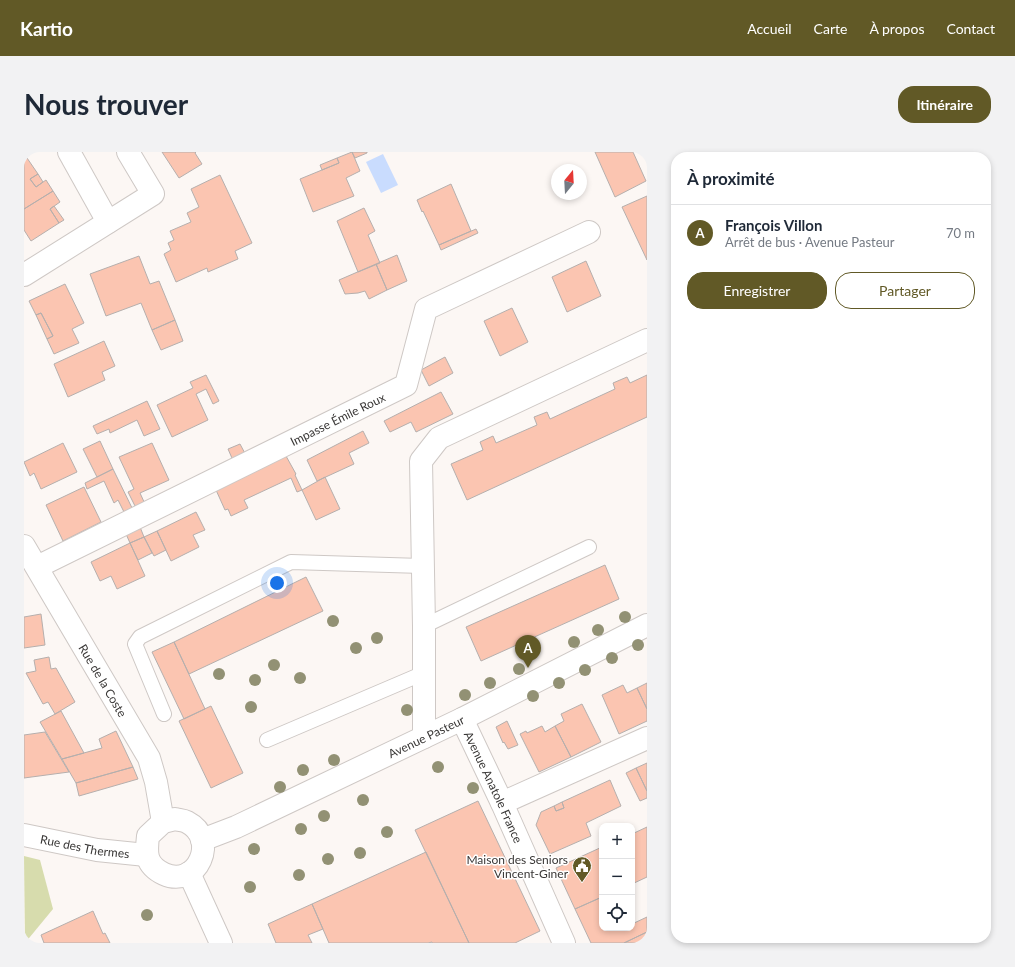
<!DOCTYPE html>
<html lang="fr">
<head>
<meta charset="utf-8">
<style>
	body { margin:0; font-family:Lato,sans-serif; background:#f2f2f3; color:#1f2937 }
	.controls { position:absolute; right:12px; bottom:12px; display:grid; overflow:hidden; border-radius:8px; box-shadow:0 2px 6px #0003 }
	.controls button { width:36px; height:36px; display:grid; place-items:center; padding:0; border:0; border-bottom:1px solid #e0e1e3; background:#fff; color:#1f2937; font:20px sans-serif }
	.compass { position:absolute; left:527px; top:12px; width:36px; height:36px; border-radius:50%; background:#fff; box-shadow:0 2px 6px #0003; rotate:18deg }
	.you { position:absolute; left:253px; top:431px; width:14px; height:14px; margin:-10px; border:3px solid #fff; border-radius:50%; background:#1a73e8; box-shadow:0 0 0 6px #1a73e833 }
	.badge { display:grid; place-items:center; width:26px; height:26px; border-radius:50%; background:#615926; color:#fff; font-size:13px; font-weight:700 }
	.pin { position:absolute; translate:-50% -33px; filter:drop-shadow(0 1px 2px #0008) }
	.pin::after { content:''; position:absolute; top:21px; width:14px; height:12px; background:inherit; clip-path:polygon(0 0,100% 0,50% 100%) }
	.list { margin:0; padding:0; list-style:none }
	h2 { display:flex; justify-content:space-between; align-items:center; height:52px; margin:0; padding:0 16px; font-size:17px }
	h2 small { font-size:13px; font-weight:400; color:#747a83 }
	.list li { display:grid; grid-template-columns:26px 1fr auto; gap:12px; align-items:center; box-sizing:border-box; height:56px; padding:0 16px; border-top:1px solid #e0e1e3 }
	.list b { display:block; font-size:15px; white-space:nowrap }
	.list p { margin:0; font-size:13px; white-space:nowrap; color:#747a83 }
	.list em { font-size:13px; font-style:normal; color:#747a83 }
	.actions { display:flex; gap:8px; padding:12px 16px }
	.actions a { flex:1; padding:9px 0; border:1px solid #615926; border-radius:16px; text-align:center; font-size:14px; color:#615926 }
	.actions .main { background:#615926; color:#fff }
	.icon { flex:none; width:22px; height:22px; fill:none; stroke:currentColor; stroke-width:2; stroke-linecap:round; stroke-linejoin:round }
	.map { position:relative; flex:none; width:623px; height:791px; overflow:hidden; border-radius:16px }
	header { display:flex; align-items:center; gap:24px; box-sizing:border-box; height:56px; padding:0 20px; background:#615926; color:#fff }
	header strong { font-size:19px }
	nav { display:flex; gap:22px; margin-inline-start:auto; font-size:14px }
	.intro { display:flex; align-items:center; justify-content:space-between; box-sizing:border-box; height:96px; padding:0 24px }
	h1 { margin:0; font-size:28px }
	.button { padding:10px 18px; border-radius:16px; background:#615926; color:#fff; font-size:14px; font-weight:700 }
	main { display:flex; gap:24px; padding:0 24px }
	aside { flex:1; background:#fff; border-radius:16px; box-shadow:0 2px 6px #0003 }
	.map>svg:first-child { display:block }
</style>
</head>
<body>
<header>
<strong>Kartio</strong>
<nav><a>Accueil</a><a>Carte</a><a>À propos</a><a>Contact</a></nav>
</header>
<div class="intro"><h1>Nous trouver</h1><a class="button">Itinéraire</a></div>
<main>
<div class="map">
<svg width="623" height="791" viewBox="0 0 623 791">
	<rect width="100%" height="100%" fill="#fcf7f4"/>
	<path fill="#d7dcad" d="M0,704L16,708L29,757L1,791Z"/>
	<path fill="#c9dcfe" d="M359,2L374,33L357,41L342,10Z"/>
	<path fill="#fbc5b1" stroke="#b5afad" d="M138,0H172L171,1L178,12L155,26Z
		M328,0L336,19L322,26L330,44L289,60L276,27L315,11L313,6Z
		M328,0H343V1L331,6Z
		M571,0H609L622,29L591,45Z
		M3,6L14,22L6,27L12,35L22,28L29,39L0,57V9Z
		M313,6L315,11L298,18L296,13Z
		M14,22L19,30L12,35L6,27Z
		M196,23L228,91L211,99L214,107L184,120L183,116L152,130L140,102L147,98L144,91L150,88L146,79L167,70L163,61L175,55L167,37Z
		M427,32L447,79L415,93L399,59L398,60L393,48Z
		M29,39L36,50L26,57L35,71L7,89L0,78V57Z
		M623,44V108L598,55Z
		M30,54L40,68L35,71L26,57Z
		M340,56L351,79L344,83L356,111L334,120L313,69Z
		M452,77L454,81L417,98L415,93Z
		M373,103L383,129L363,138L352,112Z
		M115,104L126,132L135,129L151,168L128,178L117,151L82,164L66,122Z
		M562,109L577,144L543,160L528,125Z
		M352,112L363,138L345,147L341,139L334,141L321,142L315,128Z
		M41,132L60,171L48,177L55,191L30,202L23,187L29,184L17,161L12,163L5,149Z
		M488,156L504,190L476,204L460,169Z
		M17,161L29,184L23,187L12,163Z
		M151,168L159,189L137,198L128,178Z
		M80,189L91,214L78,220L81,228L44,245L30,212Z
		M421,205L429,221L405,234L397,218Z
		M182,223L195,249L189,252L182,237L172,242L184,268L148,285L133,253L169,236L166,230Z
		M623,223V265L443,348L427,312L459,298L456,290L469,284L472,291L513,273L510,265L523,260L526,267L591,237L589,231L603,225L606,231Z
		M417,240L429,262L392,280L387,270L366,280L360,269Z
		M123,249L136,277L120,284L113,268L86,281L85,277L73,282L69,274Z
		M339,279L345,291L325,301L330,312L293,329L283,308Z
		M76,289L89,317L73,325L59,297Z
		M39,291L53,320L17,337L10,321L6,324L0,310Z
		M128,291L145,328L116,341L121,352L112,356L104,340L110,337L95,305Z
		M216,292L224,307L211,313L204,297Z
		M262,304L272,322L271,323L278,338L273,340L267,326L220,348L224,356L207,364L204,357L201,358L192,338Z
		M89,317L111,362L103,366L94,348L90,351L80,329L63,337L61,331Z
		M301,325L316,357L292,368L278,338Z
		M60,335L77,370L39,389L22,353Z
		M172,360L181,378L169,383L175,395L147,409L133,379Z
		M116,375L120,385L106,391L102,382Z
		M133,379L142,398L130,404L120,385Z
		M120,385L128,401L114,408L106,391Z
		M106,391L121,424L93,437L87,424L76,429L67,410Z
		M581,413L595,447L457,509L442,475Z
		M282,425L299,459L165,522L150,490Z
		M17,462L21,493L0,496V465Z
		M150,490L181,557L160,567L128,500Z
		M25,505L27,517L32,516L51,550L31,562L24,550L19,552L2,521L12,519L10,508Z
		M623,531V557L613,536Z
		M599,533L603,541L613,536L623,557V569L595,582L578,543Z
		M558,552L577,590L547,605L531,574L540,569L537,562Z
		M187,554L219,621L187,636L155,569Z
		M37,559L60,601L38,607L16,570Z
		M483,569L494,593L484,597L480,590L479,591L472,575Z
		M518,574L521,580L531,574L547,605L515,620L496,582L502,579L503,581Z
		M92,579L109,615L52,631L38,607L78,596L75,587Z
		M21,580L45,620L0,626V583Z
		M623,611V639L612,616Z
		M109,615L114,627L55,644L52,631Z
		M612,616L623,639V646L616,649L602,621Z
		M586,628L597,654L562,671L567,684L526,702L512,673L517,660L530,654L532,659L540,656L538,650Z
		M454,649L516,779L491,791H445L391,678Z
		M538,650L540,656L532,659L530,654Z
		M623,675V725L608,732V682Z
		M578,695V745L551,757L532,716Z
		M402,700L445,791H408V790L404,791H305L288,752Z
		M578,745V776H608V772L623,765V780L600,791H567L551,757Z
		M288,752L299,777L284,783L288,791H252L244,772Z
		M69,759L79,782L81,781L86,791H20L17,783Z
		M623,780V791H600Z"/>
	<g fill="none" stroke-linecap="round" stroke-linejoin="round">
		<defs>
			<path id="lane" d="M400,474L565,395
				M140,562L111,492L116,485L267,410L398,414
				M243,588L400,521"/>
			<g id="street">
				<path d="M45,0L84,70"/>
				<path d="M0,123L129,42L104,0"/>
				<path id="s1" d="M0,394L125,606L132,630L139,670"/>
				<path id="s2" d="M13,415L382,233L402,157L565,80"/>
				<path id="s3" d="M438,567L478,651L540,791"/>
				<path d="M400,585V474L397,309L415,286L623,188"/>
				<path d="M478,651L623,586"/>
				<path id="s4" d="M178,688L212,675L438,567L623,473"/>
			</g>
			<g id="secondary">
				<path d="M151,667C154,668 159,668 163,670C196,687 173,737 140,722C121,713 122,701 124,684L139,670Z"/>
				<path id="s5" d="M0,683L73,698L122,703"/>
				<path d="M165,721L197,791"/>
			</g>
		</defs>
		<use href="#lane" stroke="#cec8c5" stroke-width="16"/>
		<use href="#street" stroke="#cec8c5" stroke-width="24"/>
		<use href="#secondary" stroke="#cec8c5" stroke-width="24"/>
		<use href="#lane" stroke="#fff" stroke-width="14"/>
		<use href="#street" stroke="#fff" stroke-width="22"/>
		<use href="#secondary" stroke="#fff" stroke-width="22"/>
	</g>
	<g fill="#929174">
		<circle cx="601" cy="465" r="6"/>
		<circle cx="309" cy="469" r="6"/>
		<circle cx="574" cy="478" r="6"/>
		<circle cx="353" cy="486" r="6"/>
		<circle cx="550" cy="490" r="6"/>
		<circle cx="614" cy="493" r="6"/>
		<circle cx="332" cy="496" r="6"/>
		<circle cx="588" cy="506" r="6"/>
		<circle cx="250" cy="513" r="6"/>
		<circle cx="495" cy="517" r="6"/>
		<circle cx="561" cy="518" r="6"/>
		<circle cx="195" cy="522" r="6"/>
		<circle cx="276" cy="526" r="6"/>
		<circle cx="231" cy="528" r="6"/>
		<circle cx="466" cy="531" r="6"/>
		<circle cx="535" cy="531" r="6"/>
		<circle cx="441" cy="543" r="6"/>
		<circle cx="509" cy="544" r="6"/>
		<circle cx="227" cy="555" r="6"/>
		<circle cx="383" cy="558" r="6"/>
		<circle cx="310" cy="608" r="6"/>
		<circle cx="414" cy="615" r="6"/>
		<circle cx="279" cy="618" r="6"/>
		<circle cx="256" cy="635" r="6"/>
		<circle cx="449" cy="636" r="6"/>
		<circle cx="339" cy="648" r="6"/>
		<circle cx="300" cy="664" r="6"/>
		<circle cx="277" cy="677" r="6"/>
		<circle cx="363" cy="680" r="6"/>
		<circle cx="230" cy="697" r="6"/>
		<circle cx="336" cy="701" r="6"/>
		<circle cx="304" cy="707" r="6"/>
		<circle cx="275" cy="723" r="6"/>
		<circle cx="226" cy="735" r="6"/>
		<circle cx="123" cy="763" r="6"/>
	</g>
	<defs>
		<symbol id="civic-pin" viewBox="-11 -11 22 30"><path d="M0 17L-7.5 6A9.5 9.5 0 1 1 7.5 6Z" fill="#615926" stroke="#fff"/><path d="M-.6-6.5H3V-4.5H.6V-3L4-1V1h2V6H-6V1h2V-1L-.6-3ZM-1.2 2.5V6h2.4V2.5Z" fill="#fff"/></symbol>
	</defs>
	<g fill-rule="evenodd">
		<use href="#civic-pin" x="547" y="703" width="22" height="30"/>
	</g>
	<g text-anchor="middle" dominant-baseline="central" stroke-width="3" stroke-linejoin="round" paint-order="stroke">
		<g font-size="12" fill="#393736" stroke="#fff">
			<text stroke="none"><textPath href="#s2" startOffset="335">Impasse Émile Roux</textPath></text>
			<text stroke="none"><textPath href="#s1" startOffset="156">Rue de la Coste</textPath></text>
			<text stroke="none"><textPath href="#s4" startOffset="247">Avenue Pasteur</textPath></text>
			<text stroke="none"><textPath href="#s3" startOffset="75">Avenue Anatole France</textPath></text>
			<text stroke="none"><textPath href="#s5" startOffset="62">Rue des Thermes</textPath></text>
		</g>
		<g font-size="12" fill="#393736" stroke="#fff" text-anchor="end">
			<text x="544" y="707">Maison des Seniors<tspan x="544" dy="14">Vincent-Giner</tspan></text>
		</g>
	</g>
</svg>
<div class="controls">
<button>+</button>
<button>−</button>
<button><svg class="icon" aria-label="locate" viewBox="0 0 24 24"><circle cx="12" cy="12" r="6"/><path d="M12 2v4M12 18v4M2 12h4M18 12h4"/></svg></button>
</div>
<svg class="compass" viewBox="-18 -18 36 36"><path d="M0-13l5 13h-10z" fill="#e53935"/><path d="M0 13l5-13h-10z" fill="#747a83"/></svg>
<div class="you"></div>
<div class="pin badge" style="left:504px;top:516px">A</div>
</div>
<aside>
<h2>À proximité<small></small></h2>
<ul class="list">
<li><span class="badge">A</span><div><b>François Villon</b><p>Arrêt de bus · Avenue Pasteur</p></div><em>70 m</em></li>
</ul>
<div class="actions"><a class="main">Enregistrer</a><a>Partager</a></div>
</aside>
</main>
</body>
</html>
